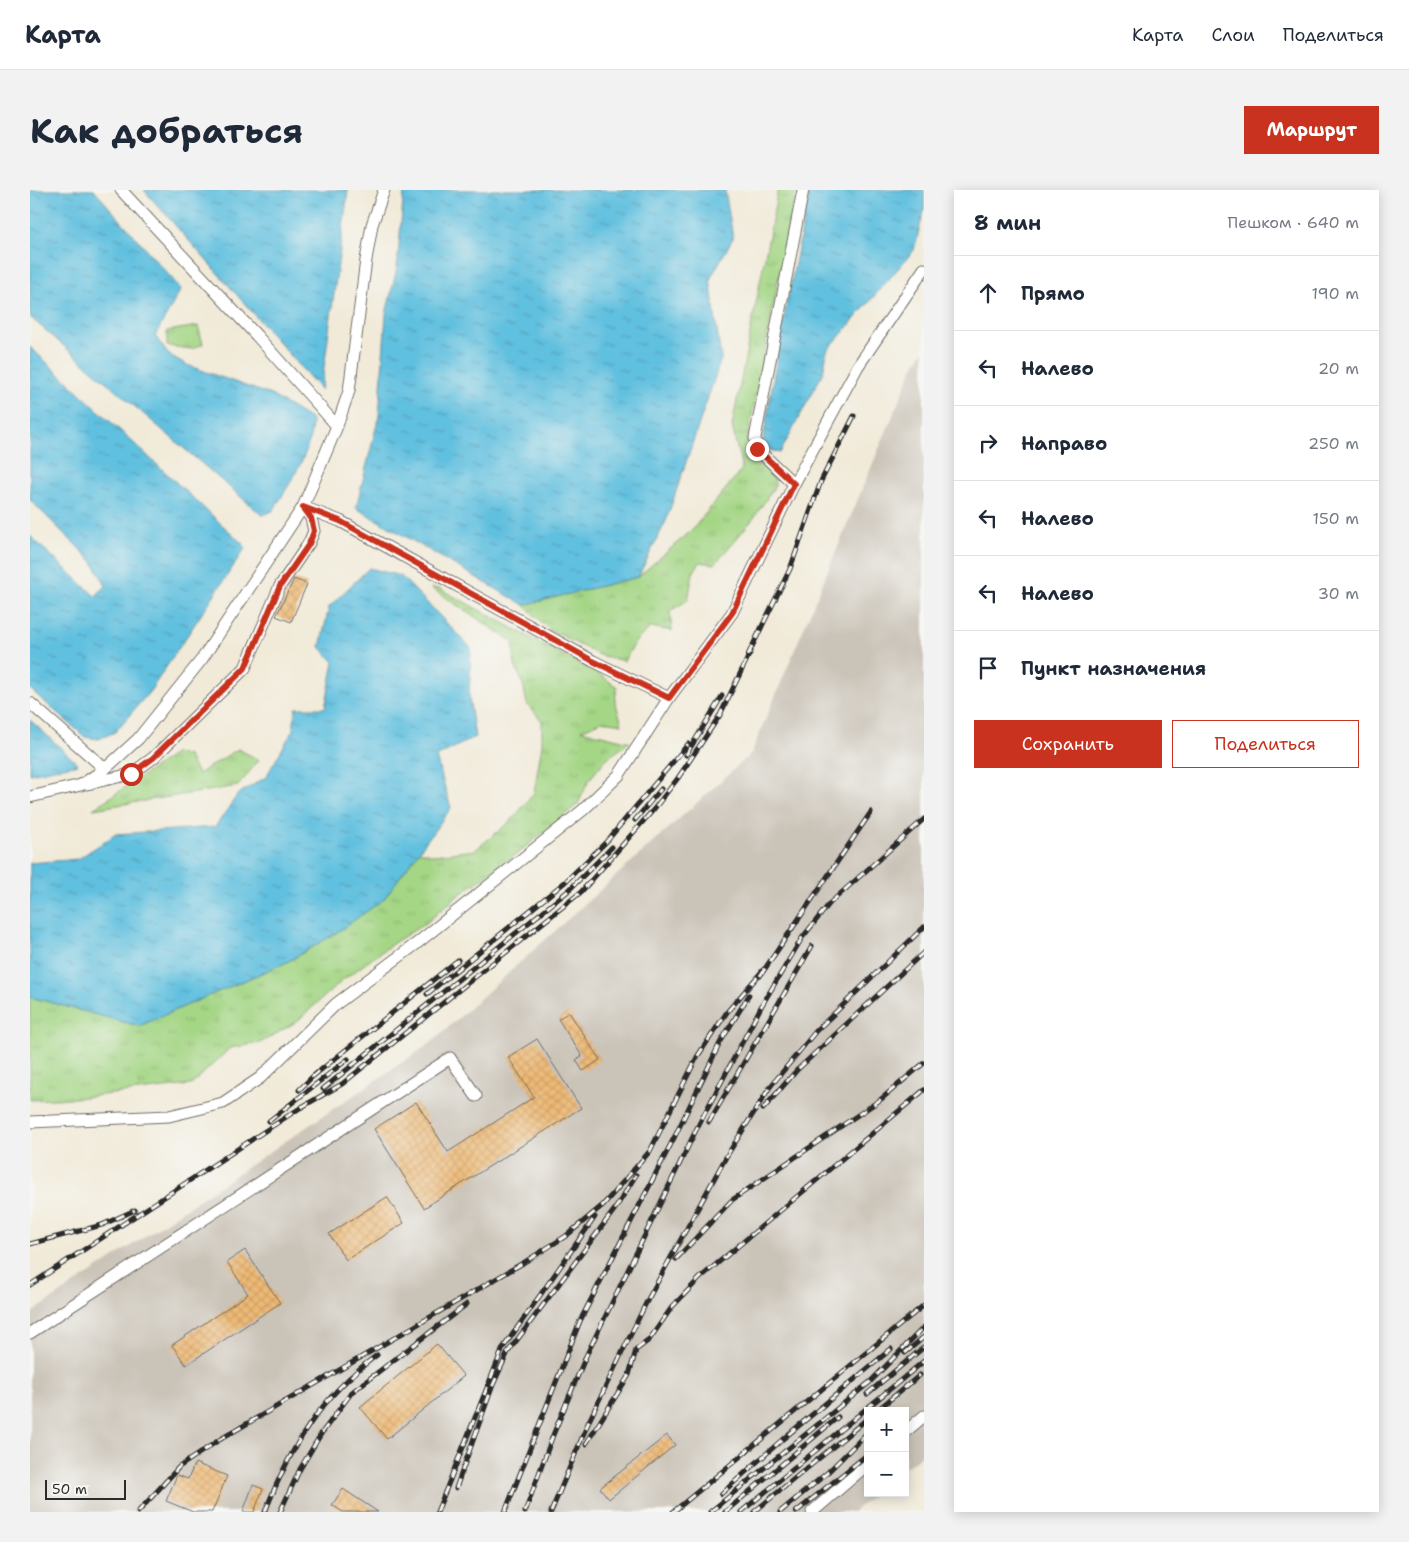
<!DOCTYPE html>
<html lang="ru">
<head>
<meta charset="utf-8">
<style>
	body { margin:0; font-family:"Shantell Sans",sans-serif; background:#f2f2f3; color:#1f2937 }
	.controls { position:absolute; right:15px; bottom:15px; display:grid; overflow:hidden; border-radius:0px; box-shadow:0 2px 12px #0003 }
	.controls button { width:45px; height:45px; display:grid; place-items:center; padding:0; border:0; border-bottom:1px solid #e0e1e3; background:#fff; color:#1f2937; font:25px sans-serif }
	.scale { position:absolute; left:15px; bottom:12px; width:81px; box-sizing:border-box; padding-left:5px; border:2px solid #2b2b2b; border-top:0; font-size:14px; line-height:18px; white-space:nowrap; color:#2b2b2b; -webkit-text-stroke:4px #f6f6f2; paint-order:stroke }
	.stop { position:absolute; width:15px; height:15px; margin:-11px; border:4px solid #c8321e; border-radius:50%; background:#fff }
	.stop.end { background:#c8321e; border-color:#fff; box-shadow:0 1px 5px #0008 }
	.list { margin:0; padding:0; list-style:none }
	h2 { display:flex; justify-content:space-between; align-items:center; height:65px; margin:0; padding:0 20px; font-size:21px }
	h2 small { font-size:16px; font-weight:400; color:#747a83 }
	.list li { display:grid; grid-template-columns:32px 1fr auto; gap:15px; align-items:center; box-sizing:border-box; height:75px; padding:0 20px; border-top:1px solid #e0e1e3 }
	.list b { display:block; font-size:19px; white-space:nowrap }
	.list em { font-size:16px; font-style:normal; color:#747a83 }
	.actions { display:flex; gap:10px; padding:15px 20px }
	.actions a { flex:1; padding:11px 0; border:1px solid #c8321e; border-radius:0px; text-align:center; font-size:18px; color:#c8321e }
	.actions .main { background:#c8321e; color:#fff }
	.icon { flex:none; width:28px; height:28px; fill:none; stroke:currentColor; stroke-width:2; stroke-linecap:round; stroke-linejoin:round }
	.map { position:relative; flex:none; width:894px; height:1322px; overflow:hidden; border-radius:0px }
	header { display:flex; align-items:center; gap:30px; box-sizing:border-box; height:70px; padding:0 25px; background:#fff; border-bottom:1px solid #e0e1e3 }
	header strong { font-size:24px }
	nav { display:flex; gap:28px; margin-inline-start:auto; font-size:18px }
	.intro { display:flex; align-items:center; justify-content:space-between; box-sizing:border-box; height:120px; padding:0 30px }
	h1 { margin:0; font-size:35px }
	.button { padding:12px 22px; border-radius:0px; background:#c8321e; color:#fff; font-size:18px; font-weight:700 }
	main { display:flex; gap:30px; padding:0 30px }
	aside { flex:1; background:#fff; border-radius:0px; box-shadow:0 2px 12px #0003 }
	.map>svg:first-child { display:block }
</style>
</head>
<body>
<header>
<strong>Карта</strong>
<nav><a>Карта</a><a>Слои</a><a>Поделиться</a></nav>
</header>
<div class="intro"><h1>Как добраться</h1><a class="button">Маршрут</a></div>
<main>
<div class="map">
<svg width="894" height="1322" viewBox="0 0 894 1322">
	<defs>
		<pattern id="grass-tufts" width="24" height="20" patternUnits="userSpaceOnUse" patternTransform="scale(1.25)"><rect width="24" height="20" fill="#a4d685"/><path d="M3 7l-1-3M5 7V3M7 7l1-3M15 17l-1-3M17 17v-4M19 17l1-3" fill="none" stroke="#8db873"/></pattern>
		<pattern id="water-ripples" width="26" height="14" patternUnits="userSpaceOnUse" patternTransform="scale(1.25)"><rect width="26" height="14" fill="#61c0df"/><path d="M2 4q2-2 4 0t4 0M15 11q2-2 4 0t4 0" fill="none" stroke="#509cb5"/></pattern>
		<pattern id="building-cross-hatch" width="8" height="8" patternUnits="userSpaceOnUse" patternTransform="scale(1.25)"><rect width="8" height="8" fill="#eeb975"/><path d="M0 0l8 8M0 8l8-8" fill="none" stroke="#cc9f65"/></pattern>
	</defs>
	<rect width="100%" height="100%" fill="#f6f6f2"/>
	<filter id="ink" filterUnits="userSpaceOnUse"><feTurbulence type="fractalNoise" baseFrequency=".02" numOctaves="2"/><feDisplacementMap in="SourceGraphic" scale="10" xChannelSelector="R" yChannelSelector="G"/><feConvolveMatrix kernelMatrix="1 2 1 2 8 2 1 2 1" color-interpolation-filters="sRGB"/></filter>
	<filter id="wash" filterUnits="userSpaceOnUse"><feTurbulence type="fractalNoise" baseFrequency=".0096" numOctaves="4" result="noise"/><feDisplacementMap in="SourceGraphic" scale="20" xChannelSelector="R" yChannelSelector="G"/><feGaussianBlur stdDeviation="1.12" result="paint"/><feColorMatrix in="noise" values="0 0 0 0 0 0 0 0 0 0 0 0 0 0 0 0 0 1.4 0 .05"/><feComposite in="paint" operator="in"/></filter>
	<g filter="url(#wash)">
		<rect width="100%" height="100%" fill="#f1ead8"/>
		<path fill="#cac3b8" d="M894,160V1263L875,1278V1221H838V1303H846L823,1322H0V1124L401,853L721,564L882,180Z"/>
		<path fill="url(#grass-tufts)" stroke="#688058" d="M748,0H766L717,250L723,264L744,284L745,296L723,329L685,374L670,372L663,383L658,410L640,421L642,441L621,437L606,451L594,471L569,465L518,439L494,415L608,387L663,339L712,279L702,236Z
			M168,136L173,154L162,159L137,156V141Z
			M401,398L410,399L572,486L587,497L585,511L592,534L572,531L551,540L600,552L576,569L559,590L548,614L487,664L429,705L396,733L365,752L314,789L266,832L230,853L200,858L161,895L46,908L0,910V807L109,836L257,772L306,743L353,709L389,661L404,665L445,660L481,631L504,603L512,554V531L497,514L493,494L485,475L483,452Z
			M208,559L229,570L208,596L63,619L146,563L158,566L168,584Z"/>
		<path fill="url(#water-ripples)" stroke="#467685" d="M0,0H64L151,99L125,146L138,164L157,175L241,205L282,230C282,263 259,294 243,321L232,325L0,127Z
			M114,0H318L291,200Z
			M374,0H695L703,48L680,89L691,169L636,331L608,387L494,415L326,318L349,226L356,124L367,78Z
			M780,0H894V21L884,60L797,161L793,183L750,263L740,260L733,250L752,137Z
			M0,157L216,357L121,500L85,542L69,549L55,547L0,499V346L65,406L76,396L63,372L0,310Z
			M339,378L371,386L441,458L439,507L445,547L406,567L421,618L353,710L306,743L257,772L109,836L0,807V673L48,669L86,644L185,637L208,604L236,587L263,540L266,518H295L304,472L290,457L299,417Z
			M0,530L48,574L0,584Z"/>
		<g id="blocks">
			<path fill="url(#building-cross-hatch)" d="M264,389L277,394L261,432L246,426Z
				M539,822L570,870L553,881L546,870L552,866L528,829Z
				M507,849L551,918L394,1018L344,939L386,912L418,962L504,907L478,867Z
				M357,1007L374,1033L316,1070L299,1044Z
				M215,1060L250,1113L156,1175L142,1155L218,1104L197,1072Z
				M407,1154L434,1186L357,1249L330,1217Z
				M637,1245L645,1255L579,1309L570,1298Z
				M165,1273L197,1286L182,1322H163L136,1311L147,1285L158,1289Z
				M223,1295L233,1299L224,1322H213Z
				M313,1299L348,1322H313L302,1315Z"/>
		</g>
	</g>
	<g filter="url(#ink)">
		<use href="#blocks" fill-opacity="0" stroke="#706e68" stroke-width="1"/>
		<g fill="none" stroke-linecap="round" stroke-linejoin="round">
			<defs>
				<path id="minor" d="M91,0L227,146L307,236
					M764,294L727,259L725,248L773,0
					M273,317L310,331L563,471L639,508
					M0,513L75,579
					M57,594L101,584L123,568L215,478L250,396L279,353L284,341L281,328L273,317
					M0,607L51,595L75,579L108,549L172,469L273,317L307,236L319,201L336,70L342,35L354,0
					M0,932L139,926L193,913L230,888L306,814L386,754L553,620L589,585L639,508L702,423L764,294L828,176L894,79
					M0,1143L420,868L446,906
					M875,1242L894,1226
					M782,1322L838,1274"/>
			</defs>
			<use href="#minor" stroke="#706e68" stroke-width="13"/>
			<use href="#minor" stroke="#fff" stroke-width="11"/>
			<defs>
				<path id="rail" d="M718,465L760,379L791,291L824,226
					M656,565L692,506
					M605,630L631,599
					M730,786L841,622
					M397,804L535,692L577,651L658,554
					M293,899L538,701L582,657
					M269,900L282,887L428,770
					M733,919L767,880L894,762
					M239,931L318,869
					M679,932L782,756
					M0,1054L72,1035L105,1020
					M646,1069L702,1010L850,910L894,873
					M0,1095L270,918L312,894L551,702L624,619L648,588L690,525L721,461
					M875,1163L894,1147
					M837,1204L894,1157
					M846,1221L890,1185
					M556,1254L599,1185L606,1160L619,1150L642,1117L670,1088L894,900
					M426,1298L463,1195L478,1162L585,1019L606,985
					M691,1304L754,1248L861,1159
					M108,1322L149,1277L189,1250L493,1073L536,1046L573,1015L620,961L667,867L697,822L734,779
					M235,1322C260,1258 290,1207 347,1165
					M250,1322L270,1279L291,1244L322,1202L437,1114
					M407,1322L473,1158L565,1027
					M475,1322L550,1131L645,946L690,853L719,805
					M495,1322L523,1245L556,1166L669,934L732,815L772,748L800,713L894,629
					M521,1322L559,1231L617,1111L696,967L740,897L786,841L894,737
					M643,1322L894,1115
					M680,1322L840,1192L894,1137
					M695,1322L808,1227
					M711,1322L894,1171
					M724,1322L838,1228
					M750,1322L797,1283L838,1242
					M766,1322L838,1264"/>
			</defs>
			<use href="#rail" stroke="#2b2b2b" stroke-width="5"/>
			<use href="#rail" stroke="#f6f6f2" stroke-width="3" stroke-dasharray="9" stroke-linecap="butt"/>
		</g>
	</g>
	<g fill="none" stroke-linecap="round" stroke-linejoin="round" filter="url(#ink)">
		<path stroke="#c8321e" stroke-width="6" d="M101,584L123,568L215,478L250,396L279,354L284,341L281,328L273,317L310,331L563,471L639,508L702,423L764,294L727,259"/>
	</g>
</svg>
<div class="controls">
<button>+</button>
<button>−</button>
</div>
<div class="scale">50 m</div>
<div class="stop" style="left:101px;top:584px"></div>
<div class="stop end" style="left:727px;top:259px"></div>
</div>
<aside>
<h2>8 мин<small>Пешком · 640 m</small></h2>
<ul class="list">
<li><svg class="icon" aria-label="ahead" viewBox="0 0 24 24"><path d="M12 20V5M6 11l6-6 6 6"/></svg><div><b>Прямо</b></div><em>190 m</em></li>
<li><svg class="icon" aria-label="left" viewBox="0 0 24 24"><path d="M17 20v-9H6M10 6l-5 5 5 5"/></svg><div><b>Налево</b></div><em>20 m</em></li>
<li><svg class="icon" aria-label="right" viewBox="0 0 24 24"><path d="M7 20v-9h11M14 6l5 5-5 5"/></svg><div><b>Направо</b></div><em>250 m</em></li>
<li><svg class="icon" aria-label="left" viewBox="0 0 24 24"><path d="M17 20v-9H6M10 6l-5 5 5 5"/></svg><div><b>Налево</b></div><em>150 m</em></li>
<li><svg class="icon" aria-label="left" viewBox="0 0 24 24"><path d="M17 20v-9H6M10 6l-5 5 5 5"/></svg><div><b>Налево</b></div><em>30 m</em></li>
<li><svg class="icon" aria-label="arrive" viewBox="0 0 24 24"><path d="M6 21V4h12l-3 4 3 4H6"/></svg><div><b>Пункт назначения</b></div></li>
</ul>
<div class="actions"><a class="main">Сохранить</a><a>Поделиться</a></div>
</aside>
</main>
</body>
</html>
